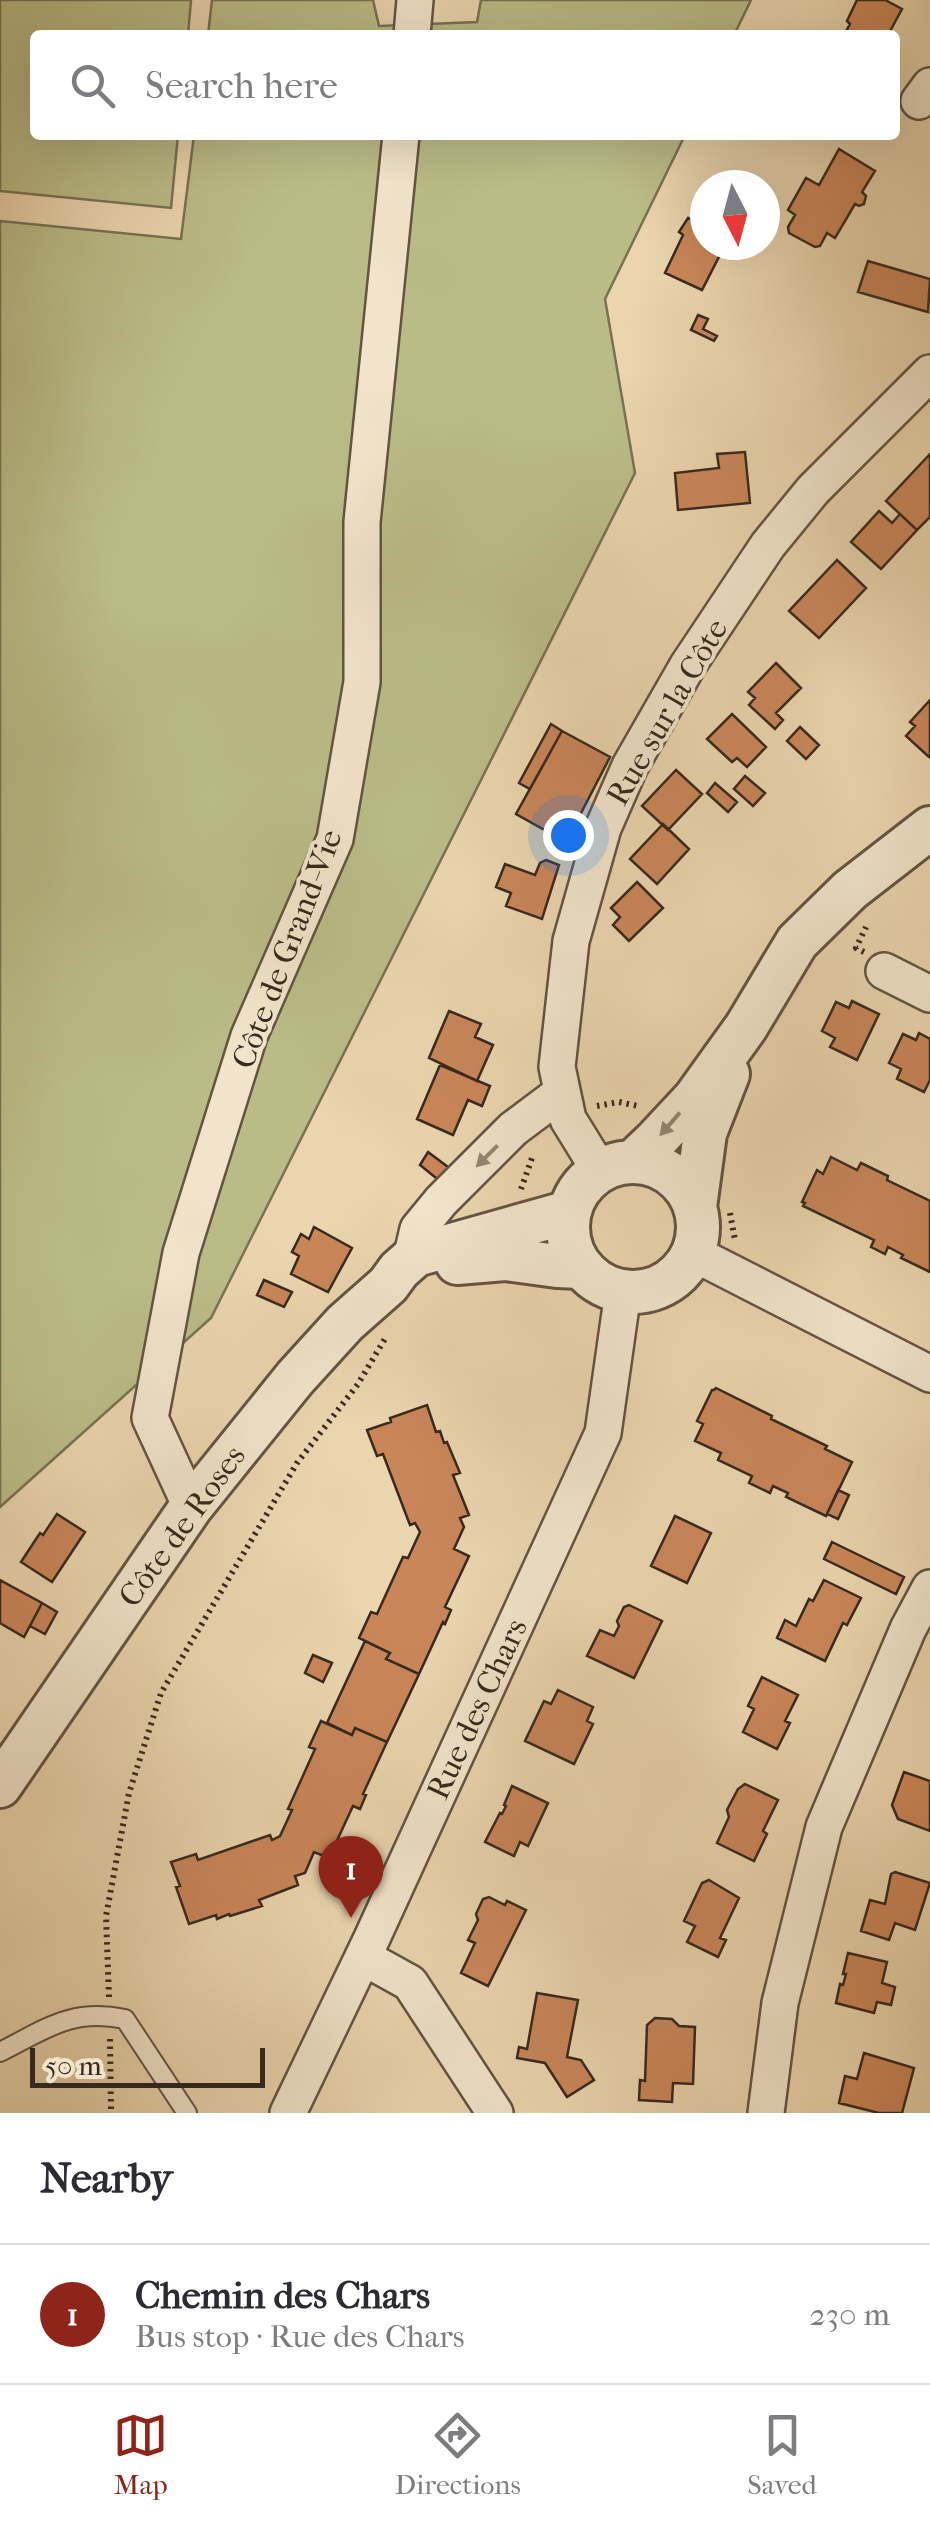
<!DOCTYPE html>
<html lang="en">
<head>
<meta charset="utf-8">
<style>
	body { margin:0; font-family:"IM FELL French Canon",serif; background:#f2f2f3; color:#2b2b33 }
	.compass { position:absolute; left:690px; top:170px; width:90px; height:90px; border-radius:50%; background:#fff; box-shadow:0 10px 40px #0002; rotate:174deg }
	.scale { position:absolute; left:30px; bottom:25px; width:235px; box-sizing:border-box; padding-left:10px; border:5px solid #36291e; border-top:0; font-size:28px; line-height:35px; white-space:nowrap; color:#36291e; -webkit-text-stroke:8px #f1e4ca; paint-order:stroke }
	.you { position:absolute; left:568px; top:835px; width:35px; height:35px; margin:-25px; border:8px solid #fff; border-radius:50%; background:#1a73e8; box-shadow:0 0 0 15px #1a73e833 }
	.badge { display:grid; place-items:center; width:65px; height:65px; border-radius:50%; background:#8f2418; color:#fff; font-size:32px; font-weight:700 }
	.pin { position:absolute; translate:-50% -82px; filter:drop-shadow(0 2px 5px #0008) }
	.pin::after { content:''; position:absolute; top:52px; width:35px; height:30px; background:inherit; clip-path:polygon(0 0,100% 0,50% 100%) }
	.list { margin:0; padding:0; list-style:none }
	h2 { display:flex; justify-content:space-between; align-items:center; height:130px; margin:0; padding:0 40px; font-size:42px }
	h2 small { font-size:32px; font-weight:400; color:#7c7c81 }
	.list li { display:grid; grid-template-columns:65px 1fr auto; gap:30px; align-items:center; box-sizing:border-box; height:140px; padding:0 40px; border-top:2px solid #e1e1e2 }
	.list b { display:block; font-size:38px; white-space:nowrap }
	.list p { margin:0; font-size:32px; white-space:nowrap; color:#7c7c81 }
	.list em { font-size:32px; font-style:normal; color:#7c7c81 }
	.icon { flex:none; width:55px; height:55px; fill:none; stroke:currentColor; stroke-width:2; stroke-linecap:round; stroke-linejoin:round }
	.map { position:relative; flex:none; width:930px; height:2113px; overflow:hidden }
	.search { position:absolute; background:#fff; box-shadow:0 10px 40px #0002; left:30px; right:30px; top:30px; height:110px; display:flex; align-items:center; gap:25px; box-sizing:border-box; padding:0 35px; border-radius:10px; color:#7c7c81; font-size:38px }
	.sheet { height:270px; background:#fff }
	nav { display:flex; justify-content:space-around; align-items:center; box-sizing:border-box; height:140px; border-top:2px solid #e1e1e2; background:#fff; font-size:28px; color:#7c7c81 }
	nav a { display:grid; justify-items:center; gap:5px }
	nav .on { color:#8f2418 }
	.map>svg:first-child { display:block }
</style>
</head>
<body>
<div class="map">
<svg width="930" height="2113" viewBox="0 0 930 2113">
	<rect width="100%" height="100%" fill="#ead5ae"/>
	<filter id="stains"><feTurbulence type="fractalNoise" baseFrequency=".002" numOctaves="4"/><feColorMatrix values="0 0 0 0 .2 0 0 0 0 .09 0 0 0 0 .02 0 0 0 .5 -.17"/></filter>
	<radialGradient id="worn" r=".72"><stop offset=".6" stop-color="#630" stop-opacity="0"/><stop offset="1" stop-color="#630" stop-opacity=".3"/></radialGradient>
	<path fill="#babc88" stroke="#787253" stroke-width="2.5" d="M0,0H191L188,35H35V135H178L171,208L0,191Z
		M212,0H373L379,26L477,22L481,0H751L734,35H208Z
		M194,135H685L605,299L635,473L211,1318L0,1507V221L181,239Z"/>
	<path fill="#c98659" stroke="#36291e" stroke-width="2.5" d="M857,0H885L902,9L888,35H844L850,24L847,21Z
		M839,149L875,171L862,192L866,196L864,204L859,206L855,204L835,238L827,233L820,246L815,247L789,233L788,227L795,215L788,210L806,178L819,185Z
		M688,218L705,226V245H725L702,290L665,273L683,235L679,232Z
		M868,261L930,279L928,312L858,292Z
		M698,315L708,319L703,329L717,336L714,341L691,330Z
		M745,452L750,503L678,510L675,473L719,468L717,454Z
		M930,454V517L917,530L886,501Z
		M879,511L892,523L900,514L917,530L881,569L851,542Z
		M837,560L866,588L819,638L789,611Z
		M776,663L801,688L776,713L783,720L775,729L749,705L755,698L748,692Z
		M930,700V756L929,757L906,736L915,726L910,722Z
		M732,714L766,747L747,767L737,758L732,762L707,739Z
		M551,724L562,731L530,789L519,783Z
		M800,727L819,745L806,759L787,741Z
		M562,731L610,757L579,817L570,812L557,837L516,814Z
		M676,770L702,794L668,830L642,806Z
		M745,776L765,793L753,806L734,789Z
		M715,783L737,802L728,812L707,793Z
		M663,824L689,849L657,884L630,859Z
		M546,860L559,865L542,919L506,906L511,893L496,887L505,864L535,875L540,863Z
		M637,882L663,908L629,941L613,925L620,917L611,908Z
		M852,1001L879,1014L857,1060L830,1047L835,1038L822,1031L836,1002L849,1008Z
		M449,1011L481,1024L475,1037L493,1045L477,1081L429,1058Z
		M919,1033L930,1039V1080L924,1092L897,1079L901,1069L889,1063L903,1034L916,1040Z
		M440,1065L490,1086L482,1106L468,1100L453,1135L417,1119Z
		M428,1152L452,1170L441,1182L420,1165Z
		M831,1157L857,1170L861,1163L888,1176L887,1180L930,1201V1272L901,1258L903,1255L888,1247L885,1254L871,1247L874,1240L803,1206L805,1203L802,1202L817,1170L823,1174Z
		M314,1227L352,1248L328,1292L291,1274L299,1256L292,1252L301,1234L309,1239Z
		M264,1280L292,1292L284,1307L257,1295Z
		M716,1388L772,1416L771,1419L827,1446L825,1449L852,1462L826,1516L786,1497L788,1493L773,1486L770,1493L749,1483L752,1476L718,1460L721,1453L695,1441L703,1424L697,1421L712,1390H714Z
		M427,1405L436,1432L440,1431L444,1443L447,1442L460,1473L453,1475L469,1515L460,1518L464,1527L454,1549L469,1556L445,1607L451,1610L445,1624L443,1622L419,1674L386,1659L390,1653L359,1638L371,1612L377,1614L403,1557L408,1558L420,1532L415,1523L410,1525L383,1454L377,1456L367,1430L391,1422L390,1418Z
		M838,1490L849,1495L838,1519L827,1514Z
		M57,1514L85,1532L52,1582L21,1562L40,1533L43,1535Z
		M675,1516L711,1533L687,1583L651,1566Z
		M832,1542L904,1577L896,1594L824,1559Z
		M0,1580L42,1603L24,1637L0,1623Z
		M824,1580L861,1598L847,1625L843,1623L825,1661L777,1638L785,1620L796,1626L809,1599L813,1601Z
		M42,1603L57,1612L45,1634L30,1626Z
		M629,1605L662,1621L634,1678L587,1656L600,1630L614,1636L619,1626L617,1621L624,1607Z
		M365,1641L390,1653L386,1659L419,1674L387,1742L355,1728L352,1735L327,1723Z
		M313,1655L332,1663L323,1682L305,1673Z
		M762,1677L798,1695L785,1721L790,1723L777,1749L743,1732L754,1709L748,1706Z
		M558,1690L593,1707L587,1721L593,1724L574,1764L525,1741L544,1701L551,1704Z
		M321,1721L352,1735L355,1728L387,1742L363,1794L366,1795L360,1809L353,1806L329,1858L314,1852L305,1873L295,1876L298,1885L259,1900L262,1906L230,1916L229,1914L217,1919L216,1915L189,1924L176,1887L180,1886L171,1862L196,1854L198,1860L270,1835L272,1840L280,1836L292,1810L288,1809L315,1749L309,1747Z
		M904,1772L930,1781V1831L898,1819L892,1805Z
		M745,1784L778,1800L763,1831L767,1834L754,1861L717,1843L729,1817L727,1810L738,1789Z
		M512,1786L548,1803L528,1846L520,1842L514,1856L485,1842L500,1813L502,1814L506,1806L504,1805Z
		M895,1872L930,1883L915,1930L895,1923L889,1940L861,1931L870,1900L885,1904L891,1874Z
		M709,1880L739,1898L720,1938L726,1940L718,1957L687,1942L695,1926L684,1921L702,1883Z
		M489,1897L505,1905L507,1901L526,1910L488,1986L461,1973L475,1943L468,1940L478,1920L476,1914L483,1899Z
		M848,1953L887,1962L882,1983L895,1987L891,2005L877,2002L874,2013L836,2003L840,1984L843,1985L846,1974H843Z
		M537,1993L578,2000L567,2057L581,2060L594,2080L567,2097L545,2063L517,2058L519,2047L527,2049Z
		M655,2018L672,2019L679,2026L695,2027L693,2084L673,2083L672,2102L639,2100L640,2080L645,2081L647,2025Z
		M864,2053L914,2068L902,2113H879L839,2103L845,2076L857,2079Z"/>
	<g fill="none" stroke-linecap="round" stroke-linejoin="round">
		<defs>
			<path id="service" d="M0,2052C46,2029 71,2008 125,2019L187,2113"/>
			<path id="minor" d="M412,35L415,0
				M919,101L930,86
				M884,971L930,994
				M600,1171L568,1119L557,1067L571,941L603,828L630,766L688,665L768,545L813,490L930,373
				M693,1253L930,1374
				M416,1255L414,1246L418,1229L441,1201L513,1129L561,1093
				M191,1507L150,1418L181,1253L249,1036L335,839L362,682V522L401,135
				M363,1957L410,1983L495,2113
				M288,2113L372,1938L603,1433L623,1292
				M766,2113L780,2003L824,1827L908,1629L930,1588"/>
			<path id="tertiary" d="M633,1162L654,1142L695,1098L746,1027L797,942L850,890L930,828
				M568 1227a65 65 0 1 1 130 0a65 65 0 1 1-130 0Z
				M695,1207L705,1133L728,1074
				M457,1263L505,1259L557,1266L581,1267
				M0,1786L191,1507L295,1378L345,1323L388,1285L399,1270L416,1255L569,1212"/>
		</defs>
		<use href="#service" stroke="#635442" stroke-width="22"/>
		<use href="#minor" stroke="#635442" stroke-width="40"/>
		<use href="#tertiary" stroke="#635442" stroke-width="48"/>
		<path stroke="#36291e" stroke-width="6" stroke-dasharray="2.5 5" stroke-linecap="butt" d="M864,952L856,948L866,927
			M597,1106L619,1102L638,1106
			M521,1189L532,1158
			M730,1213L735,1240
			M109,1997L106,1916L129,1793L161,1693L297,1463L358,1384L386,1337
			M110,2039L111,2113"/>
		<use href="#service" stroke="#f1e4ca" stroke-width="18"/>
		<use href="#minor" stroke="#f1e4ca" stroke-width="35"/>
		<use href="#tertiary" stroke="#f1e4ca" stroke-width="42"/>
	</g>
	<defs><path id="oneway-solid" d="M-6-.8H1V-3.2L6.5 0L1 3.2V.8H-6Z" transform="scale(2.5)"/></defs>
	<g fill="#948674">
		<use href="#oneway-solid" transform="translate(670 1124) rotate(131)"/>
		<use href="#oneway-solid" transform="translate(487 1156) rotate(135)"/>
	</g>
	<g text-anchor="middle" dominant-baseline="central" stroke-width="8" stroke-linejoin="round" paint-order="stroke">
		<g font-size="32" fill="#36291e" stroke="#f1e4ca">
			<text transform="translate(667 712) rotate(-60)">Rue sur la Côte</text>
			<text transform="translate(287 949) rotate(-69)">Côte de Grand-Vie</text>
			<text transform="translate(182 1526) rotate(-54)">Côte de Roses</text>
			<text transform="translate(477 1709) rotate(-65)">Rue des Chars</text>
		</g>
	</g>
	<rect width="100%" height="100%" filter="url(#stains)"/>
	<rect width="100%" height="100%" fill="url(#worn)"/>
</svg>
<svg class="compass" viewBox="-18 -18 36 36"><path d="M0-13l5 13h-10z" fill="#e53935"/><path d="M0 13l5-13h-10z" fill="#7c7c81"/></svg>
<div class="scale">50 m</div>
<div class="you"></div>
<div class="pin badge" style="left:351px;top:1918px">1</div>
<div class="search"><svg class="icon" aria-label="search" viewBox="0 0 24 24"><circle cx="10" cy="10" r="6"/><path d="M15 15l6 6"/></svg>Search here</div>
</div>
<section class="sheet">
<h2>Nearby<small></small></h2>
<ul class="list">
<li><span class="badge">1</span><div><b>Chemin des Chars</b><p>Bus stop · Rue des Chars</p></div><em>230 m</em></li>
</ul>
</section>
<nav>
<a class="on"><svg class="icon" aria-label="map" viewBox="0 0 24 24"><path d="M3 6l6-2 6 2 6-2v14l-6 2-6-2-6 2zM9 4v14M15 6v14"/></svg>Map</a>
<a><svg class="icon" aria-label="directions" viewBox="0 0 24 24"><path d="M12 3l9 9-9 9-9-9zM9 14v-3h6M13 9l2 2-2 2"/></svg>Directions</a>
<a><svg class="icon" aria-label="saved" viewBox="0 0 24 24"><path d="M7 4h10v16l-5-4-5 4z"/></svg>Saved</a>
</nav>
</body>
</html>
